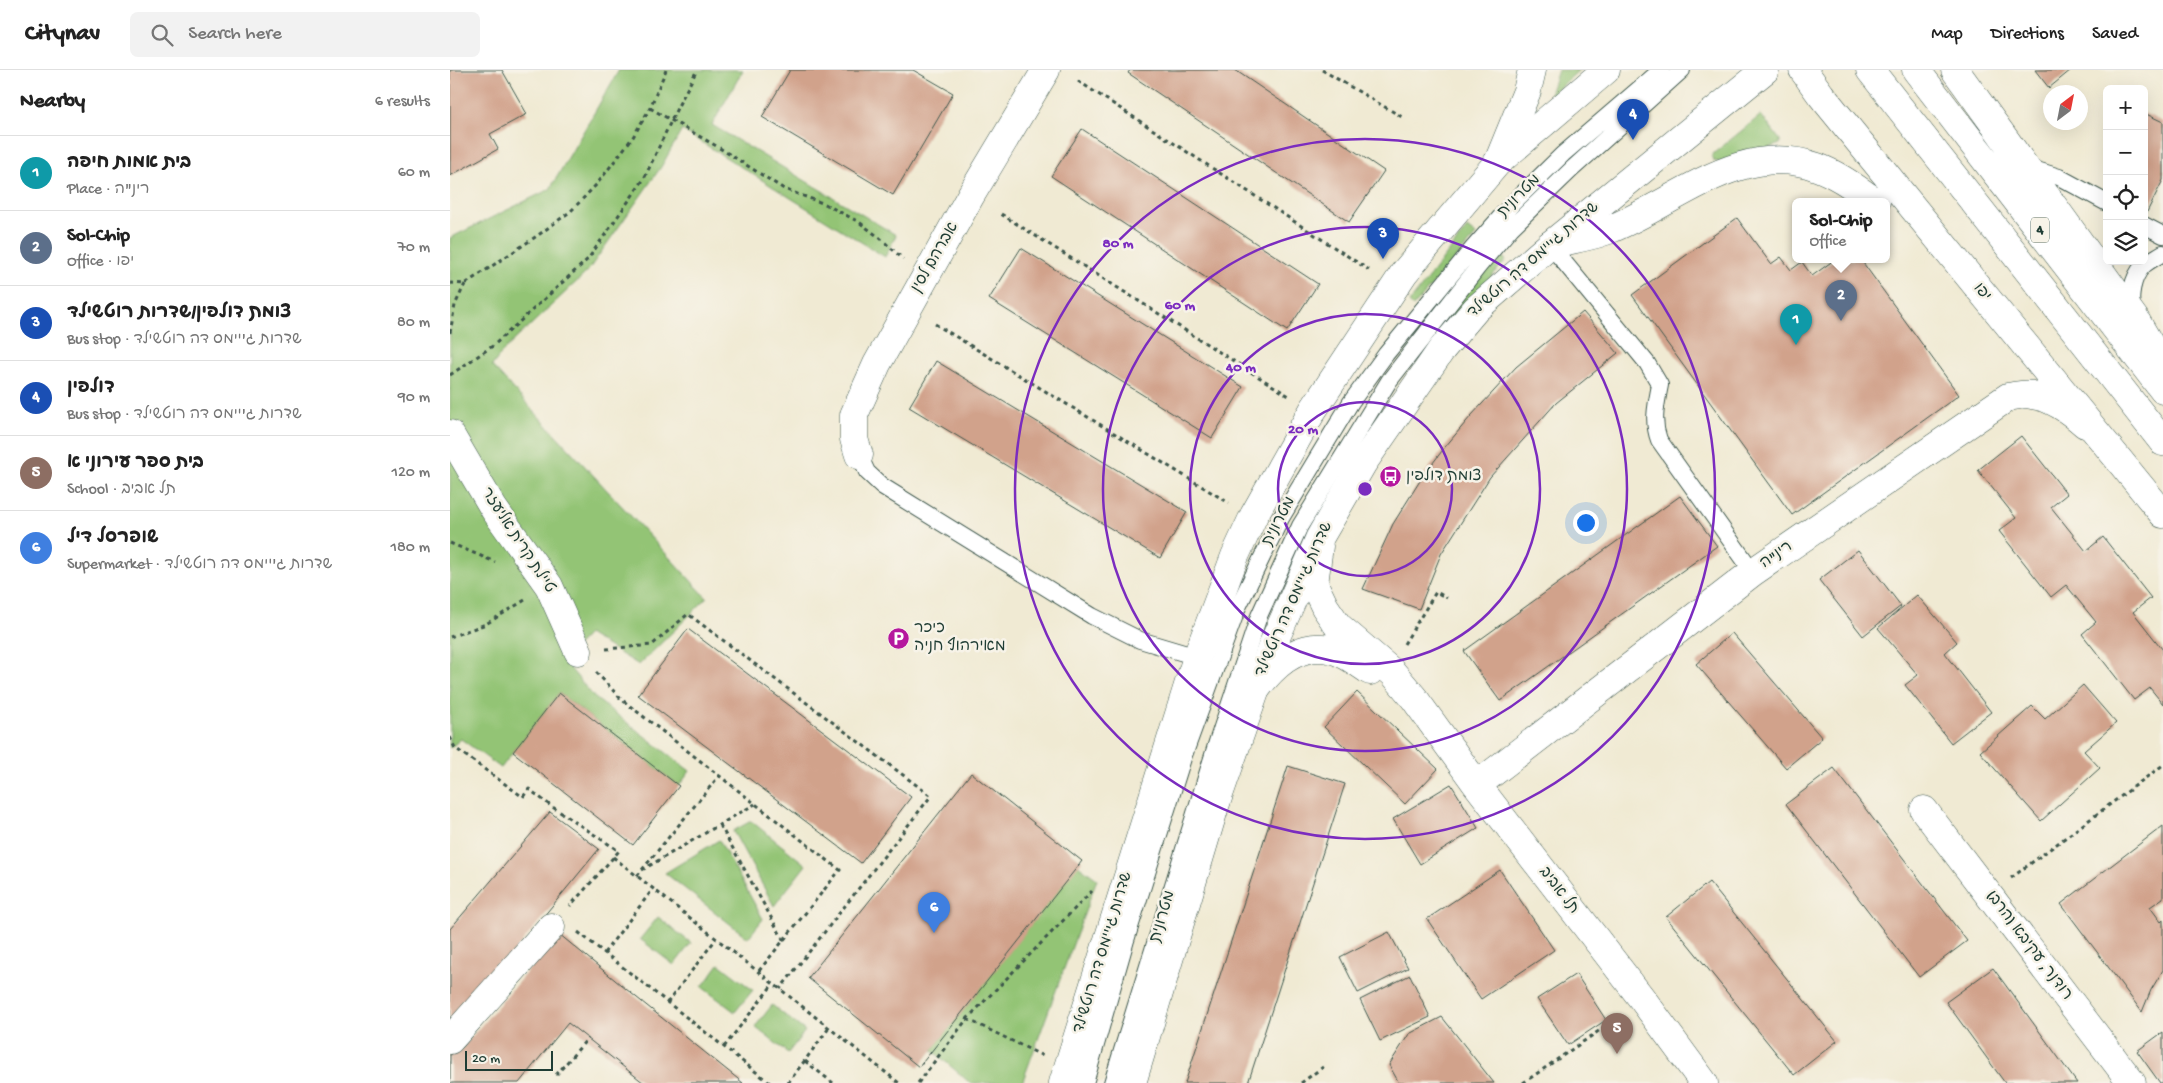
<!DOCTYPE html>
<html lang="en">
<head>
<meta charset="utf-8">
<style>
	body { margin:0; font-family:"Gochi Hand","Playpen Sans Hebrew",sans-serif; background:#f2f2f2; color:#222 }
	.controls { position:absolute; right:15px; top:15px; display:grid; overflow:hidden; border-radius:8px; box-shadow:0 5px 20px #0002 }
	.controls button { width:45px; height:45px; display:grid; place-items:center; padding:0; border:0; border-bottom:1px solid #e0e0e0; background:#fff; color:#222; font:25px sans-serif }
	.compass { position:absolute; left:1593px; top:15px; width:45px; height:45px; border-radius:50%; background:#fff; box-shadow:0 5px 20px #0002; rotate:32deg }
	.scale { position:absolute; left:15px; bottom:12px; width:88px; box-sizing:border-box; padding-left:5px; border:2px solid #1f3d34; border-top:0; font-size:14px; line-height:18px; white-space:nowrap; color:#1f3d34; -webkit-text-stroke:4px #f7f3e8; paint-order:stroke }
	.you { position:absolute; left:1135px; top:452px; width:18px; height:18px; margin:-12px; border:4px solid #fff; border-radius:50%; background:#1a73e8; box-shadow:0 0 0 8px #1a73e833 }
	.badge { display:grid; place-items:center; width:32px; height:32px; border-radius:50%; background:#2563eb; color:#fff; font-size:16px; font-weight:700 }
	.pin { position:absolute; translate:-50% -41px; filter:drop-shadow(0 1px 2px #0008) }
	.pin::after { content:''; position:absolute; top:26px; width:18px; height:15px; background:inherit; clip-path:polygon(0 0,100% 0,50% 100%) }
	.popup { position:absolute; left:1342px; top:128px; width:98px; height:65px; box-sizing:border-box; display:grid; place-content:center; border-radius:8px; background:#fff; filter:drop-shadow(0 1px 4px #0005); font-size:16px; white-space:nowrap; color:#767676 }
	.popup b { font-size:19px; color:#222 }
	.popup::after { content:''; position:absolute; left:50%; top:100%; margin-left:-10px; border:10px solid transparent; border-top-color:#fff }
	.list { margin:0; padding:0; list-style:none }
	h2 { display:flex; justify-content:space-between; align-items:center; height:65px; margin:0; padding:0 20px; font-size:21px }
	h2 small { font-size:16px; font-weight:400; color:#767676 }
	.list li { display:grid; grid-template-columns:32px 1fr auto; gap:15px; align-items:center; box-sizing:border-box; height:75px; padding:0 20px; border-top:1px solid #e0e0e0 }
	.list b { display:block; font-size:19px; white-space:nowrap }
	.list p { margin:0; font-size:16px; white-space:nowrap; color:#767676 }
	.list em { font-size:16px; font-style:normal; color:#767676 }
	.icon { flex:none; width:28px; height:28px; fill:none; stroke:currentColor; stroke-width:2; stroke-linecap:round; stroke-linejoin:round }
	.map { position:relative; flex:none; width:1713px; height:1013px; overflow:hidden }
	header { display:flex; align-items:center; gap:30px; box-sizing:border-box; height:70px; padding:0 25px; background:#fff; border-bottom:1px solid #e0e0e0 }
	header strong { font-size:24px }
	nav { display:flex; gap:28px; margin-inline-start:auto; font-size:18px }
	.search { width:350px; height:45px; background:#f2f2f2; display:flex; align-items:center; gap:12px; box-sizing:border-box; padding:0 18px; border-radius:8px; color:#767676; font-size:19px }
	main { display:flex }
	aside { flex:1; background:#fff }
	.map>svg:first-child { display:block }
</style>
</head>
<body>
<header>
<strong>Citynav</strong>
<div class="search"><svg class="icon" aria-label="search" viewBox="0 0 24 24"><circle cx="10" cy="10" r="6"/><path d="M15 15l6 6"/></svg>Search here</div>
<nav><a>Map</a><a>Directions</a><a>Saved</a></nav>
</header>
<main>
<aside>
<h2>Nearby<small>6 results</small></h2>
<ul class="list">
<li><span class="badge" style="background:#0f9aa8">1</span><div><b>בית אמות חיפה</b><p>Place · רינ&quot;ה</p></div><em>60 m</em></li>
<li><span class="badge" style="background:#5c6f8a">2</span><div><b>Sol-Chip</b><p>Office · יפו</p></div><em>70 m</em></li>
<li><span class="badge" style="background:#1a4fb4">3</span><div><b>צומת דולפין/שדרות רוטשילד</b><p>Bus stop · שדרות ג'יימס דה רוטשילד</p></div><em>80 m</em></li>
<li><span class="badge" style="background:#1a4fb4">4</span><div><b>דולפין</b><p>Bus stop · שדרות ג'יימס דה רוטשילד</p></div><em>90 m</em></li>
<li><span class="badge" style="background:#8d6e63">5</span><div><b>בית ספר עירוני א</b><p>School · תל אביב</p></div><em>120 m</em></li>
<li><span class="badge" style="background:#3f7fe0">6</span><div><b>שופרסל דיל</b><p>Supermarket · שדרות ג'יימס דה רוטשילד</p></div><em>180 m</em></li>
</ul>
</aside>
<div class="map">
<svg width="1713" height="1013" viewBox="0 0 1713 1013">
	<rect width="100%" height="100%" fill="#f7f3e8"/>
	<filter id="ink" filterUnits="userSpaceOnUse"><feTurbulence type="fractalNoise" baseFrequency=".02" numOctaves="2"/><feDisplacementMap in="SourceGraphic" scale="10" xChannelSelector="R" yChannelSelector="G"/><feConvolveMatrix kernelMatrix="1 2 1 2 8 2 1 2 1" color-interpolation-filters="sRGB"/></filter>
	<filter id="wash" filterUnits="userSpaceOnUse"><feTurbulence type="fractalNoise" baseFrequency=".0096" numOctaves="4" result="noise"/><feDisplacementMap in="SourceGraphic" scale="20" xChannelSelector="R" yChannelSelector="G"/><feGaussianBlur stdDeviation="1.12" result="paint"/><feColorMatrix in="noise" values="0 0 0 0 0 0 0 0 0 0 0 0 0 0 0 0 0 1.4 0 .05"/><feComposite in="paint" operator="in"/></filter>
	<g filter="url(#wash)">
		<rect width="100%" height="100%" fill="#f0ead3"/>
		<path fill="#93c474" stroke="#598054" d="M169,0H293L262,55L446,165L435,187L232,60L211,97L137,202L53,281L42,296L257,528L189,595L138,564L113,590L145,628L240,701L229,716L109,623L51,698L11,669L0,678V168L100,119Z
			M1108,0H1129L1099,27Z
			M1311,45L1330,70V74L1272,93L1264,91L1262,86L1264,83Z
			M1017,158L1026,165L963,237L959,233Z
			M1047,183L1056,190L993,262L988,258Z
			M301,751L356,795L324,836L283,761Z
			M269,770L313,849L298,868L215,803Z
			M628,795L647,809L572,1013H520L482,980Z
			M208,847L241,873L224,895L190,869Z
			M269,894L303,920L285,942L252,917Z
			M322,935L355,961L338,983L305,957Z"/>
		<g id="blocks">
			<path fill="#d1a28b" d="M0,0H52L77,44L40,64L48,79L0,106Z
				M340,0H463L503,23L443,125L312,47Z
				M680,0H785L934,101L899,152L678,3Z
				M1585,0H1621L1599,18Z
				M1694,43L1713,52V110L1697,142L1694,141Z
				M632,59L868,214L837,261L601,106Z
				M1287,148L1321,194L1331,187L1341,200L1352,192L1362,206L1384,190H1411L1509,325L1342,445L1182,225Z
				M571,178L793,317L762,368L539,229Z
				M1133,242L1168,283L1106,333L1040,407L991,484L969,539L913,519L943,454L973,406L995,377L1021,346L1066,297Z
				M486,291L737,442L710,488L459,337Z
				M1571,366L1617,424L1601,437L1636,481L1653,467L1701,528L1683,542L1713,580V634L1700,618L1684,630L1632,564L1646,552L1616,515L1601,527L1549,461L1566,448L1528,400Z
				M1230,426L1267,476L1050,631L1014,581Z
				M1408,480L1451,536L1413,566L1369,510Z
				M1467,525L1507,572L1495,583L1541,642L1501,673L1455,615L1468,605L1428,558Z
				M238,559L461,727L411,793L188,625Z
				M1282,563L1372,668L1336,698L1246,594Z
				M1633,615L1666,653L1634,681L1650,698L1591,751L1530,682L1582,636L1595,649Z
				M907,622L988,699L955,734L874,657Z
				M109,623L229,716L183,775L63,682Z
				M838,696L895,714L798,1013H735Z
				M1384,698L1517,871L1469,907L1336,734Z
				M521,703L632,791L469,997L358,908Z
				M1001,714L1028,758L970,794L943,749Z
				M100,742L149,779L0,960V859Z
				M1713,756V828L1700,837L1711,852L1713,850V900L1701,920L1692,942L1611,834Z
				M1050,800L1104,880L1031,929L977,849Z
				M1259,812L1387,971L1344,1005L1216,847Z
				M939,862L958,898L908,923L890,887Z
				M109,864L176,919L293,1013H194L118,953L69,1013H0V985L12,978Z
				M1543,898L1627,1013H1555L1496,932Z
				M1126,904L1156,950L1118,975L1087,929Z
				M960,905L980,947L930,971L910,930Z
				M992,947L1044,1013H949L939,995L959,964Z
				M1713,962V1013H1710L1687,981Z"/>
		</g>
	</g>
	<g filter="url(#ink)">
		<use href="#blocks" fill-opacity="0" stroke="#3e574c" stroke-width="1"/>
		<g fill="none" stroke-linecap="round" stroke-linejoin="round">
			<defs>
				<path id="lane" d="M1577,97L1609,107L1657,133
					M1694,155L1713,165
					M1100,175L1197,293L1210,315C1206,336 1202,351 1209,370L1303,502
					M1683,242C1679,227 1682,208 1693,196C1698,191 1707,187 1713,183
					M409,385L417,402L432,416L642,546L690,570L747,587
					M635,1013L676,870L733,688L788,537L831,448L901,332L936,284L1023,178L1063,133L1113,84L1211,0
					M662,1013L767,672L809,546L850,456L939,311L1028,197L1061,158L1122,99L1232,0"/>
				<path id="street" d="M0,364L44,439L99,516L128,581
					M409,385L404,369V345L427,294L521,125L596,0
					M869,476L864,514L875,537L888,556L943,603L964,628L1027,715L1193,930L1254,1013
					M807,618C827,591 857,566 893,584C903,589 911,595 920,601
					M1027,715L1303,502L1558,327C1566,326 1575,323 1582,325C1602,327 1620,341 1635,354
					M1474,740L1682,1013
					M0,970L101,857"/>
				<path id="secondary" d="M613,1013L747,587L785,486L804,445L863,340L954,203L1048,92L1156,0
					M682,1013L765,736L806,619L823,574L870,467L913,393L992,279L1026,239L1100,175L1315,0"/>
				<path id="highway" d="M1353,0L1371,25L1713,444
					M1420,0L1713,372
					M1466,0L1713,320
					M1505,0L1685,249L1713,297
					M1048,92L1077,21L1082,0
					M1100,175C1121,169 1144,167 1163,158C1228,131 1292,70 1367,97C1389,105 1408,120 1426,132"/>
			</defs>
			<use href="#lane" stroke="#3e574c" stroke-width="18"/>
			<use href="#street" stroke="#3e574c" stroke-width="29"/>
			<use href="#secondary" stroke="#3e574c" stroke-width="29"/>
			<use href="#highway" stroke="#3e574c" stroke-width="29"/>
			<path stroke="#3e574c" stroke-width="3" stroke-dasharray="4 4" stroke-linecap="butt" d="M872,0L952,47
				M628,11L919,200
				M200,38L268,77L334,119L375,134L409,152L430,168L453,189
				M551,144L839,326
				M0,213L15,214L87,166L121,141L147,114L183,67L200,38L216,0
				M485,254L779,433
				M0,263L5,235L15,214
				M0,305L44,275L138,189L194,109L228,36L247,0
				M0,473L45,492
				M0,567L36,554L75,530
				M954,574L986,522L997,528
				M156,579L202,575L238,544L481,726L330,919
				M146,602L171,629L390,800L308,902
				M0,667L5,678L73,727L79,719L101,736L169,781L120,836
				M270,755L334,871
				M163,787L449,1013
				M192,800L305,734
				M187,806L269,706
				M1561,808L1713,695
				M128,862L320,1013
				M154,883L203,819
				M217,933L266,869
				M517,949L593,986
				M274,977L323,914
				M355,991L383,1013
				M106,1005L138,968
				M338,1013L379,958
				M468,1013L517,949L642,821
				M851,1013L873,997
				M1073,1013L1169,947"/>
			<use href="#lane" stroke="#fff" stroke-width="16"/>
			<use href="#street" stroke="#fff" stroke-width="28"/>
			<use href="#secondary" stroke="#fff" stroke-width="28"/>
			<use href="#highway" stroke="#fff" stroke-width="28"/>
		</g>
	</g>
	<g fill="none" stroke="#7b2cbf" stroke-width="2.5">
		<circle cx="915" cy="419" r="87"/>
		<circle cx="915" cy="419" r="175"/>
		<circle cx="915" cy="419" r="262"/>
		<circle cx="915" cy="419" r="350"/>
	</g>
	<defs>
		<symbol id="bus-disc" viewBox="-11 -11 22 22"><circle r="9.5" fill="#b5179e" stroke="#f7f3e8"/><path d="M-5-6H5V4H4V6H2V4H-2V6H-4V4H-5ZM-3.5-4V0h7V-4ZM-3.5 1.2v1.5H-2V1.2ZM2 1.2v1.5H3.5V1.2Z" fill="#fff"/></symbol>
		<symbol id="parking-disc" viewBox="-11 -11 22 22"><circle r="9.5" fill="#b5179e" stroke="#f7f3e8"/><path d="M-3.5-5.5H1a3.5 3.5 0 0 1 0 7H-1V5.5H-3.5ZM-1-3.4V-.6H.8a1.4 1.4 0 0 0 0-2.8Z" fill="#fff"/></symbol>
	</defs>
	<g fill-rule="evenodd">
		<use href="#bus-disc" x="928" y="394" width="25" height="25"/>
		<use href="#parking-disc" x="436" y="556" width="25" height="25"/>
	</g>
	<g text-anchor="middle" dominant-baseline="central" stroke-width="5" stroke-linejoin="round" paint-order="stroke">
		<rect fill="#f7f3e8" stroke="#60746a" stroke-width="1" x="1581" y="147.5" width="18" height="25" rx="4"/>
		<g font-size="15" font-weight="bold" fill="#1f3d34">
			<text x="1590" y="160">4</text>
		</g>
		<g font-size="16" fill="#1f3d34" stroke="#f7f3e8">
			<text transform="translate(1070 127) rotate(-45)">מטרונית</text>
			<text transform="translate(486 188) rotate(-60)">אברהם לסין</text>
			<text transform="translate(1084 191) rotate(-41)">שדרות ג'יימס דה רוטשילד</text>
			<text transform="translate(1531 223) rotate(51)">יפו</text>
			<text transform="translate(830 452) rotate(-62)">מטרונית</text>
			<text transform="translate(67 471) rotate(57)">טיילת קרית אליעזר</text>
			<text transform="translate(1327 486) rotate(-34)">רינ"ה</text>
			<text transform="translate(845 530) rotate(-66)">שדרות ג'יימס דה רוטשילד</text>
			<text transform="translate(1108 821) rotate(52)">תל אביב</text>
			<text transform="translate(714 847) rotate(-73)">מטרונית</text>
			<text transform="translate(1578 876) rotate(53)">רודנר, עקיבא (הרב)</text>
			<text transform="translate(654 883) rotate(-73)">שדרות ג'יימס דה רוטשילד</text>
		</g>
		<g font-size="16" fill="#1f3d34" stroke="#f7f3e8" text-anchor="start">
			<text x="956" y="407">צומת דולפין</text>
			<text x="464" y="559">כיכר<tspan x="464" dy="18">מאירהוף חניה</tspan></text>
		</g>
	</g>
	<circle cx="915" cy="419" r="8" fill="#7b2cbf" stroke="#f7f3e8" stroke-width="2.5"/>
	<g font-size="15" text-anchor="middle" font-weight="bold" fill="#7b2cbf" stroke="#f7f3e8" stroke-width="5" stroke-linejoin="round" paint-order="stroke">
		<text x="668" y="177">80 m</text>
		<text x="730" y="239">60 m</text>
		<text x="791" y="301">40 m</text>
		<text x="853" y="363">20 m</text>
	</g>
</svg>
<div class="controls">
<button>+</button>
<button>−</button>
<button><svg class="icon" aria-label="locate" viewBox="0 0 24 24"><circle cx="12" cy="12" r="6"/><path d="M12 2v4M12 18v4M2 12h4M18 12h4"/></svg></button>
<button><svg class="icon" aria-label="layers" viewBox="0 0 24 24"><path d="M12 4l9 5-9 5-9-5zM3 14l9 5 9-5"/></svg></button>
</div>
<svg class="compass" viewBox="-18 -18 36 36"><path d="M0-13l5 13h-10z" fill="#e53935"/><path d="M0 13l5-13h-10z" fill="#767676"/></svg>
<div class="scale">20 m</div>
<div class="you"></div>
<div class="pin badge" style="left:1346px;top:275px;background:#0f9aa8">1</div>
<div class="pin badge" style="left:1391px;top:251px;background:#5c6f8a">2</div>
<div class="popup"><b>Sol-Chip</b>Office</div>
<div class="pin badge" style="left:933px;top:189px;background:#1a4fb4">3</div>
<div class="pin badge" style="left:1183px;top:70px;background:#1a4fb4">4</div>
<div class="pin badge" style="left:1167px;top:984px;background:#8d6e63">5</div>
<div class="pin badge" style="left:484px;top:863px;background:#3f7fe0">6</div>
</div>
</main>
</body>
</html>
